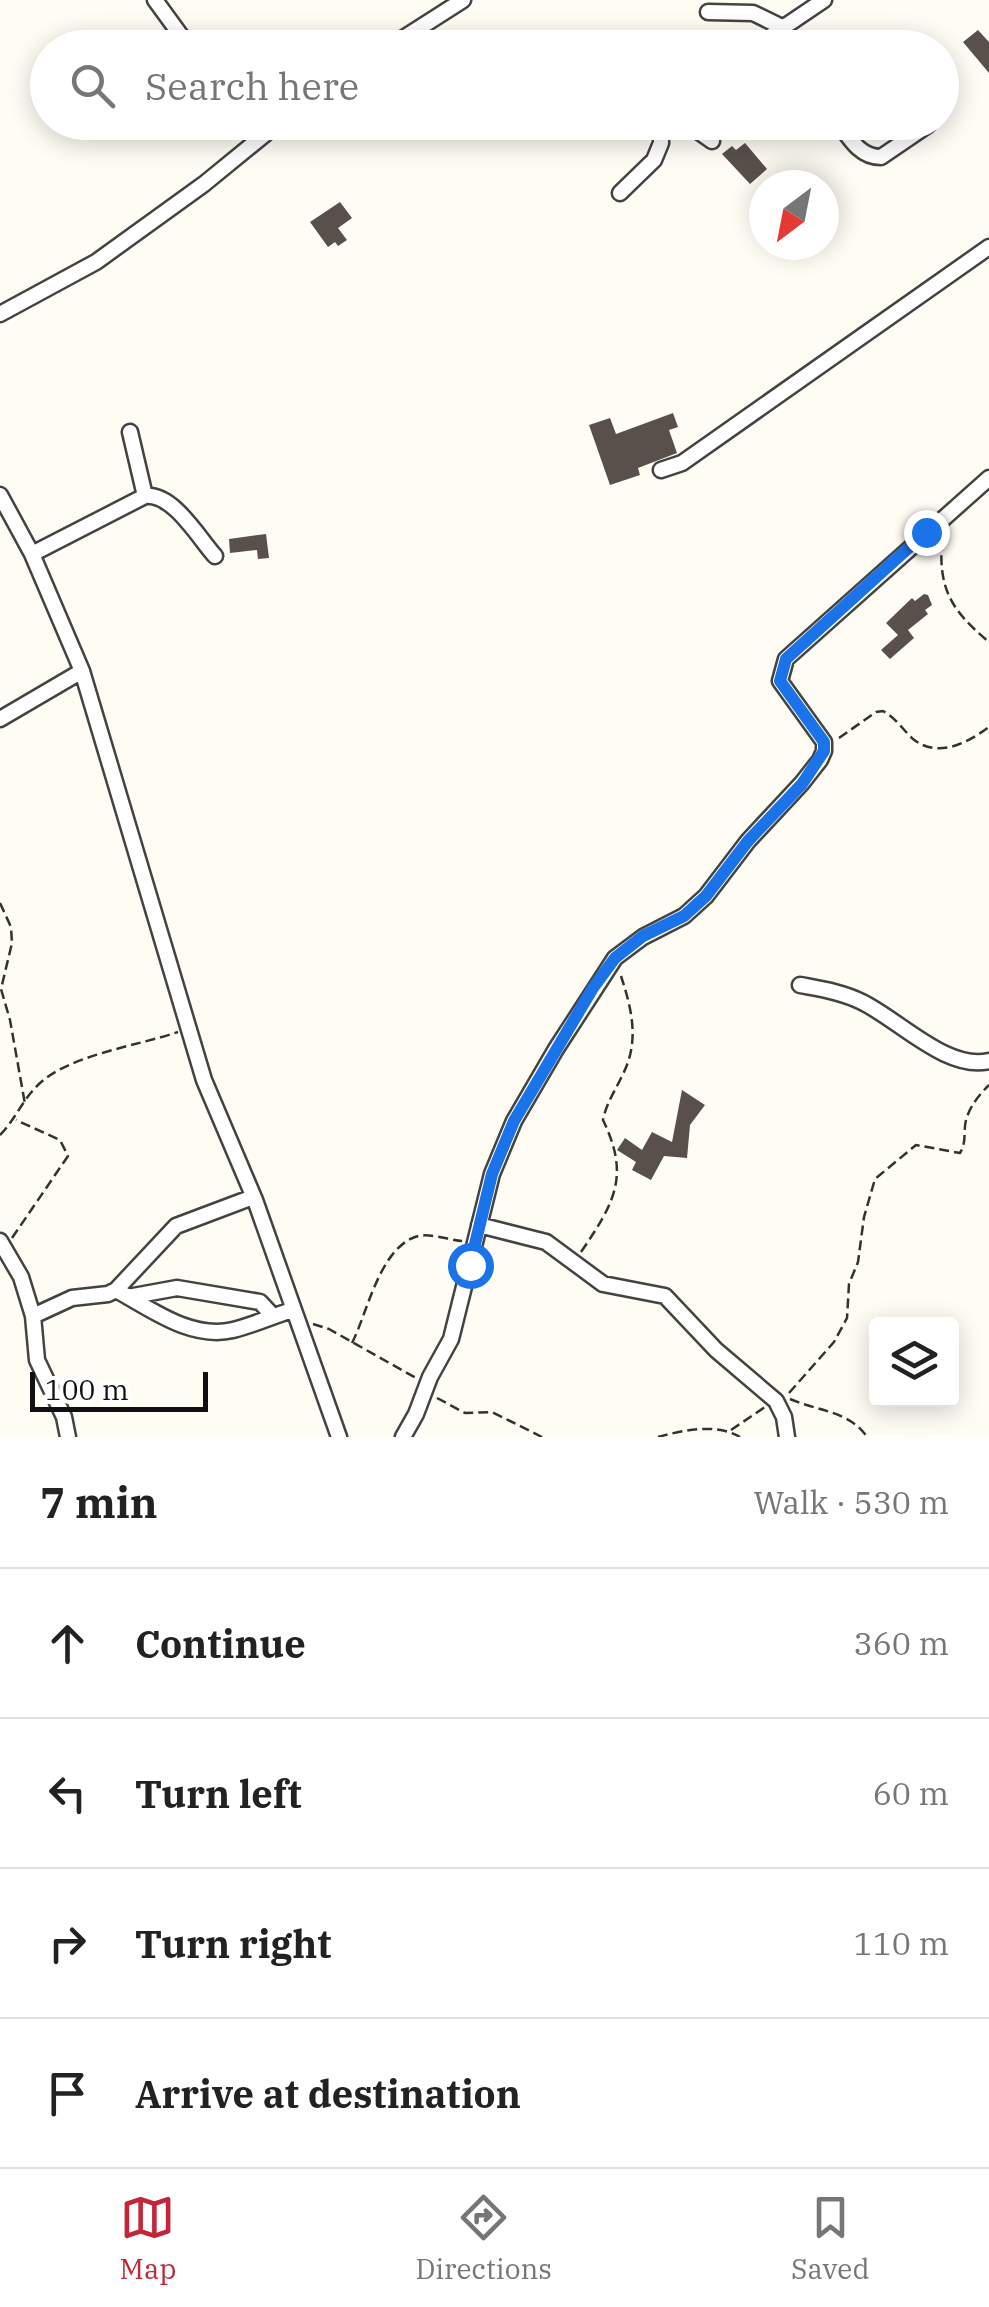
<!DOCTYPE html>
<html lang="en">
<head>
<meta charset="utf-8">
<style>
	body { margin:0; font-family:"IBM Plex Serif",serif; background:#f2f2f2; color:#222 }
	.controls { position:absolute; right:30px; bottom:30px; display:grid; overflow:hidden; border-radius:10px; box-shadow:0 5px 25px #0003 }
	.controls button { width:90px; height:90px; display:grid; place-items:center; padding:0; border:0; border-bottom:2px solid #e0e0e0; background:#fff; color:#222; font:50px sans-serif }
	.compass { position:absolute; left:749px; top:170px; width:90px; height:90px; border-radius:50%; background:#fff; box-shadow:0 5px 25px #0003; rotate:212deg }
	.scale { position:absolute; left:30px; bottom:25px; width:178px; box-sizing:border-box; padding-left:10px; border:5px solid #101010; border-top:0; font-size:28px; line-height:35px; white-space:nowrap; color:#101010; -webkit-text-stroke:8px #fff; paint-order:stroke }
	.stop { position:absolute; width:30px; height:30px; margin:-22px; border:8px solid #1a73e8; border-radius:50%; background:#fff }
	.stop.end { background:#1a73e8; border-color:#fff; box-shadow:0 2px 10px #0008 }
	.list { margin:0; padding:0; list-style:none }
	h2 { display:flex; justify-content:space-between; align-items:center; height:130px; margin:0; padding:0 40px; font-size:42px }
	h2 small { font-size:32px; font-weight:400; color:#767676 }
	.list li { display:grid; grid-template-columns:65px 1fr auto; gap:30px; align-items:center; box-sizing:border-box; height:150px; padding:0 40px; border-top:2px solid #e0e0e0 }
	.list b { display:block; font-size:38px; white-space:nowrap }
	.list em { font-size:32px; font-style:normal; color:#767676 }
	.icon { flex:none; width:55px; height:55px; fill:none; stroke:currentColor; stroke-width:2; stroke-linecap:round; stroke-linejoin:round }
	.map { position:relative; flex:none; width:989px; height:1437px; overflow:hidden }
	.search { position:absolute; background:#fff; box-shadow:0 5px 25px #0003; left:30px; right:30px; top:30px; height:110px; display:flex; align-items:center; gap:25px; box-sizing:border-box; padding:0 35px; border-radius:55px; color:#767676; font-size:38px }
	.sheet { height:730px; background:#fff }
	nav { display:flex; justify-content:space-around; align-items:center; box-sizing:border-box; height:140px; border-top:2px solid #e0e0e0; background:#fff; font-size:28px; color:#767676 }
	nav a { display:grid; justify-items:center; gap:5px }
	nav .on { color:#c32639 }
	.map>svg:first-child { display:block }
</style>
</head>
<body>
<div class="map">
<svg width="989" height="1437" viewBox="0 0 989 1437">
	<rect width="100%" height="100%" fill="#fffcf4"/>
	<path fill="#59504c" d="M978,30L989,42V73L963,42Z
		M745,143L767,169L750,184L722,154L732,146L736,150Z
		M340,202L352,218L338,228L347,240L338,246L335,242L328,247L310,222Z
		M673,413L678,427L669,430L677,453L638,468L640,475L610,485L589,425L610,418L616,434Z
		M266,534L269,558L258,559L257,550L230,553L229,539Z
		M924,594L928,595L932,605L925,610L928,614L908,630L914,638L890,659L881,650L898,635L886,623L912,598L915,601Z
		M682,1090L705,1105L690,1125L687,1158L664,1156L651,1180L632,1170L636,1162L617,1150L625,1138L642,1150L652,1132L672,1142Z"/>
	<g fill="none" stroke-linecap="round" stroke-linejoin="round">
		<defs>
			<path id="minor" d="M155,0L190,48
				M708,12L753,13L784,28
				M388,48L463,0
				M753,48L824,0
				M245,122L258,140
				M685,122L712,141
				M838,122C850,139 860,157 881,157L928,125
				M620,193L654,160L661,143V122
				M0,314L96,262L204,184L280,122
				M130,432L145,496
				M661,470L682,463L989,247
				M0,495L32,554L82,671L204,1080L255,1200L339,1437
				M32,554L145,496C173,493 198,537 215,556
				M0,719L82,671
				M800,985C821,989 842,992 862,1002C899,1020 947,1071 989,1061
				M479,1225L546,1242L603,1284L665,1296L716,1350L776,1401L784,1417L787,1437
				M0,1241L21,1277L33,1316L37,1360L64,1417L68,1437
				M116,1290C151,1309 191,1340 233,1330C253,1325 273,1316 292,1310
				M128,1297L177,1288L260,1302L273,1316
				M33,1316L72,1298L108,1294L116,1290L176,1226L253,1197
				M403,1437L416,1414L430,1377L451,1339L492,1174L514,1121L556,1049L615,958L643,937L684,916L706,896L748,841L802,783L820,760L824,751V742L780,681L786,659L989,478"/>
		</defs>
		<use href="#minor" stroke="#434343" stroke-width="19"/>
		<path stroke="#323232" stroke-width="2.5" stroke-dasharray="10 5" stroke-linecap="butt" d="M942,540C938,590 952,611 989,642
			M839,738L876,712L883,711C896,718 903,730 913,739C938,759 967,743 989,727
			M0,903L11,927L12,943L1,989L10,1020L25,1104
			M0,1135C15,1120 23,1099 38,1085C68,1055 137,1046 178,1032
			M12,1238L68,1156L60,1140L16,1120
			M581,1252C615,1202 630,1176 603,1120C606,1104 615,1091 622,1076C640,1042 632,1010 621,976
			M313,1324L329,1329L416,1378
			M352,1343C367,1314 379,1250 415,1237C428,1232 449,1240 462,1241
			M789,1393L834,1342L847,1318L849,1284L858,1262L864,1217L875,1179L916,1145L960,1153C967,1142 963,1132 966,1120C970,1106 979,1095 989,1085
			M437,1398L465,1413L492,1412L542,1437
			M790,1399C817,1411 850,1411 867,1437
			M731,1430L765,1407
			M658,1437C684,1430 716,1423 740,1437"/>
		<use href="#minor" stroke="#fff" stroke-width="14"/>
	</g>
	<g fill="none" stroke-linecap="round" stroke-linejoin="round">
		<path stroke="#1a73e8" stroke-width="12" d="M470,1265L492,1174L514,1121L593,988L615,958L643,936L684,916L706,896L748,841L802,784L824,751V742L780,681L786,659L926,532"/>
	</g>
</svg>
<div class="controls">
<button><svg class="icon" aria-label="layers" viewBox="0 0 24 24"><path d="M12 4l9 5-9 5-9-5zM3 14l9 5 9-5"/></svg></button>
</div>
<svg class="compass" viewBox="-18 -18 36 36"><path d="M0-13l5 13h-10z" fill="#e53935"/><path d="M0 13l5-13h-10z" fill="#767676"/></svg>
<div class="scale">100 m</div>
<div class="stop" style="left:470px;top:1265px"></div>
<div class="stop end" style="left:926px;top:532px"></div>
<div class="search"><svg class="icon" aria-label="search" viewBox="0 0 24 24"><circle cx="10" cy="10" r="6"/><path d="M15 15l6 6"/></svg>Search here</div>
</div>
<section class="sheet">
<h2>7 min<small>Walk · 530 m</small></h2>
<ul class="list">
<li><svg class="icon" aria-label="ahead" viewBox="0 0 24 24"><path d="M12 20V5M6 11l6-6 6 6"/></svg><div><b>Continue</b></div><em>360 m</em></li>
<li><svg class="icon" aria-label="left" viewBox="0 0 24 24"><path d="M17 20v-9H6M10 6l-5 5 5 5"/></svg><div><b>Turn left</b></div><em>60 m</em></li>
<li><svg class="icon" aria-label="right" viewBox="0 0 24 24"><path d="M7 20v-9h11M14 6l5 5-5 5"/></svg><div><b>Turn right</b></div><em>110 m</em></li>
<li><svg class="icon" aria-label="arrive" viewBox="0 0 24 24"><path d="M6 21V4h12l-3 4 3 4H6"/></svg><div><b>Arrive at destination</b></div></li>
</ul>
</section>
<nav>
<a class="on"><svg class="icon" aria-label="map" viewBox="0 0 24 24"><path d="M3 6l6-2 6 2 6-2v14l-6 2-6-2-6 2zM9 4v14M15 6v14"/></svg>Map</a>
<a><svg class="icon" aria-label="directions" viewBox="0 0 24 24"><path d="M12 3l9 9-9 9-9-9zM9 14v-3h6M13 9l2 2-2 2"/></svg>Directions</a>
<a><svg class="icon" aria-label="saved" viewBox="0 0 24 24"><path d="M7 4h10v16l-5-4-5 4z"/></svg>Saved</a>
</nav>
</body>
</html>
